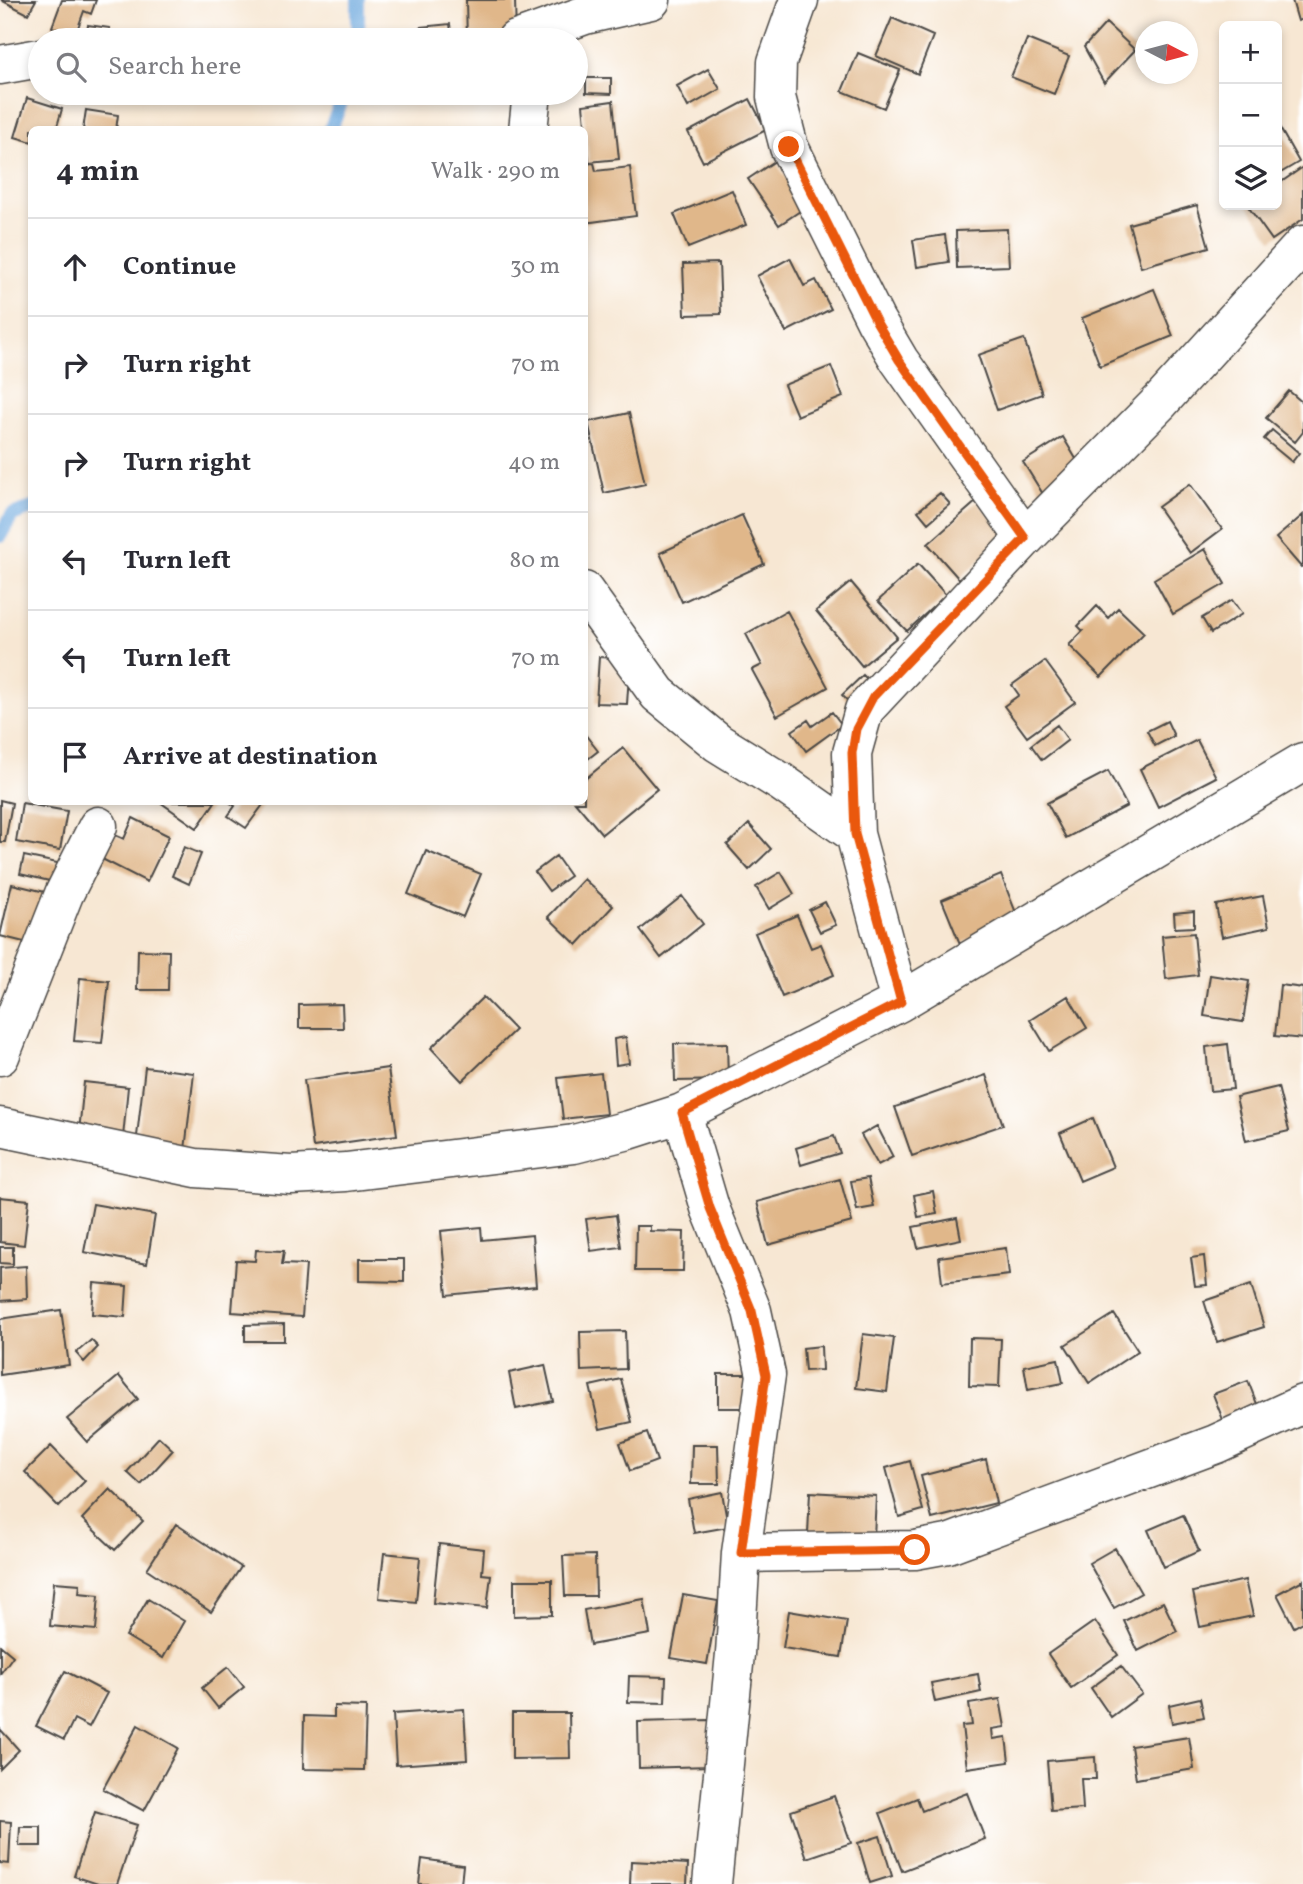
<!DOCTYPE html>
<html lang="en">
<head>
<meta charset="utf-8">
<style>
	body { margin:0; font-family:Vollkorn,serif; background:#f7f7f7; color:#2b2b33 }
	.controls { position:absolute; right:21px; top:21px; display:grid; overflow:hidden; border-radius:10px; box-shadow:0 4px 10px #0003 }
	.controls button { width:63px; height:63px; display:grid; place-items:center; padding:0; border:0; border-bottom:2px solid #e1e1e2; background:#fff; color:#2b2b33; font:35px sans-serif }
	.compass { position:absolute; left:1135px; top:21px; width:63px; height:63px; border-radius:50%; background:#fff; box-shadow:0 4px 10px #0003; rotate:96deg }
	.stop { position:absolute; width:21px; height:21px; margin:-16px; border:5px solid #ea580c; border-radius:50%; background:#fff }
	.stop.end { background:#ea580c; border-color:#fff; box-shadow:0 2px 7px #0008 }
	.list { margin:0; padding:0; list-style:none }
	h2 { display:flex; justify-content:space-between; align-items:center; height:91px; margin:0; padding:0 28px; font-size:30px }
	h2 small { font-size:23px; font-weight:400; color:#7c7c81 }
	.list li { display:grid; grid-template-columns:46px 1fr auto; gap:21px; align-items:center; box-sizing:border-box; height:98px; padding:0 28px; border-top:2px solid #e1e1e2 }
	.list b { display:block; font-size:26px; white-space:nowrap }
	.list em { font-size:23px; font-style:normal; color:#7c7c81 }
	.icon { flex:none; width:38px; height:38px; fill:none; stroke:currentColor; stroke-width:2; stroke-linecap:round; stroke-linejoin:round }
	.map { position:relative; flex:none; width:1303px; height:1884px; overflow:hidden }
	.search { position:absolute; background:#fff; box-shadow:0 4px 10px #0003; left:28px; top:28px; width:560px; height:77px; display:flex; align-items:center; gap:18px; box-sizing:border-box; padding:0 24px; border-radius:38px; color:#7c7c81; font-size:26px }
	.panel { position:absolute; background:#fff; box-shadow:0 4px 10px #0003; left:28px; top:126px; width:560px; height:679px; border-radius:10px }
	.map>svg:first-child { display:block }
</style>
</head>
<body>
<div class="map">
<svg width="1303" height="1884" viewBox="0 0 1303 1884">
	<rect width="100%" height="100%" fill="#fff"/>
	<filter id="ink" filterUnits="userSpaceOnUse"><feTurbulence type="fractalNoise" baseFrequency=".0143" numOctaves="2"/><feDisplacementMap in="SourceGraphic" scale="14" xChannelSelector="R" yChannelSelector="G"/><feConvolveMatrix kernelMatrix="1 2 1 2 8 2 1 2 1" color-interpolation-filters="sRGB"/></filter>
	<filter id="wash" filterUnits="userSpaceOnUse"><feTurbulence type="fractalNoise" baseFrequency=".00686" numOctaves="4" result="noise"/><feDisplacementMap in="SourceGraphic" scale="28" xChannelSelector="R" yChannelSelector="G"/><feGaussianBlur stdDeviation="1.57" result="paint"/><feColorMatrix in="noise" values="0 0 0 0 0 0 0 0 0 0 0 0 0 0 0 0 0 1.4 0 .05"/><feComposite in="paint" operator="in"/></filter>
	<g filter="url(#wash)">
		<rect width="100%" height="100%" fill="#f7e7d3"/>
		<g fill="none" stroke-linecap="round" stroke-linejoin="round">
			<path stroke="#6ca7dd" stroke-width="14" d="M358,0V40
				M330,130L345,93
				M0,536L12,515L32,508"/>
		</g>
		<g id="blocks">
			<path fill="#e0b78a" d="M1,0H36L28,14Z
				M62,0H96L91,14L84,11L75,36L52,27Z
				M466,0H515L516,39L467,40Z
				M1292,0H1303V19L1298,21Z
				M892,18L933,36L918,74L876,56Z
				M1106,23L1135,50L1104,83L1084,47Z
				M450,24L452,40H421V27Z
				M88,25L110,28L108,40H86Z
				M1027,39L1069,56L1054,94L1011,77Z
				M858,53L900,70L884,108L842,91Z
				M708,69L720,89L688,107L677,86Z
				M586,78H611V94L586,93Z
				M27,98L62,109L56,130H32V142L15,137Z
				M750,99L766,130L703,162L688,132Z
				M613,101L619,159L589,162L583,105Z
				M86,110L118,115L116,130H83Z
				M1277,123L1299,162L1277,175Z
				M775,161L806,207L779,225L748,179Z
				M594,163L596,171L630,167L636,216L584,223V164Z
				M1303,167V219L1272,240L1247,205H1277V185Z
				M732,190L746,225L688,248L674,214Z
				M1197,205L1209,247L1141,267L1129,224Z
				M1007,229L1009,266L957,268L956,231Z
				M945,235L949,262L917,267L913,240Z
				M790,258L804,286L816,280L831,309L786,332L757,276Z
				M719,263L721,314L685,315L683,264Z
				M1154,289L1173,336L1100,366L1082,318Z
				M1024,339L1042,394L997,410L978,355Z
				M831,366L843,397L797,416L784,385Z
				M1289,391L1303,403V432L1295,442L1266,418Z
				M629,413L645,484L604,493L588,422Z
				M1272,430L1299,453L1292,462L1264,439Z
				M1063,437L1082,469L1043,494L1023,462Z
				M1190,484L1222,529L1190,553L1158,507Z
				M940,493L950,504L928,523L918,511Z
				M977,501L1008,536L959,579L928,544Z
				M742,515L764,564L682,602L660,553Z
				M1303,515V566L1301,567L1276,538Z
				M1205,549L1225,584L1173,614L1154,579Z
				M918,564L946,595L907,631L878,601Z
				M851,582L897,637L862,666L816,611Z
				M1232,600L1242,614L1211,633L1202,618Z
				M1097,606L1108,618L1118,608L1144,633L1101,677L1069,645L1083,631L1078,626Z
				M787,611L828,687L777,716L752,670L762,665L746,634Z
				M599,657L630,659L627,704L596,703Z
				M1045,661L1075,702L1027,737L1004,706L1019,695L1012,685Z
				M863,675L876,688L855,709L842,695Z
				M832,712L842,725L806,751L792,731L808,720L812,726Z
				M1167,721L1174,736L1155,746L1147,731Z
				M1057,725L1068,740L1042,760L1031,745Z
				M584,733L598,751L584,762Z
				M1197,740L1216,777L1158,807L1140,769Z
				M623,748L657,789L602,834L575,802H584V780Z
				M1108,771L1127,806L1066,838L1047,803Z
				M0,800L12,803L5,842H0Z
				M160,802H215L197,828Z
				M229,802H265L246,828L228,816L235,806Z
				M22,803L67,811L60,850L16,842Z
				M133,818L169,836L147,882L102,859L115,835L124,839Z
				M749,824L771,849L749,870L727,845Z
				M184,847L201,854L189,884L172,876Z
				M426,851L481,874L463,917L408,894Z
				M24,856L62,864L58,883L20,874Z
				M556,856L570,876L549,891L535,872Z
				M781,872L794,894L769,909L756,887Z
				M1001,875L1018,918L960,944L942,900Z
				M584,879L613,906L577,945L548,917Z
				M12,884L45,892L32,944L0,936Z
				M682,896L703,924L661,958L640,930Z
				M1263,896L1269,927L1222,937L1216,905Z
				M825,902L836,925L820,932L809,910Z
				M1194,911V927L1175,928L1174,913Z
				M797,915L811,948L821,944L834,975L782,997L755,933Z
				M1194,933L1198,975L1166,979L1162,936Z
				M138,950L169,951L168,990H137Z
				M1210,975L1249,981L1243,1022L1204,1016Z
				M80,978L109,981L102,1043L74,1041Z
				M1280,985L1303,988V1039L1275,1036Z
				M1068,996L1087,1028L1049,1051L1030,1020Z
				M483,997L515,1030L462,1081L431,1048Z
				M342,1004L343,1028H299V1005Z
				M626,1037L629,1063L616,1065L614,1039Z
				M727,1043L728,1080L675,1081L674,1044Z
				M1228,1044L1233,1089L1210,1091L1206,1047Z
				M145,1067L194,1073L185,1150L136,1145Z
				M388,1068L397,1135L313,1147L304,1080Z
				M601,1073L606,1114L563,1119L558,1078Z
				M986,1075L1003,1125L912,1156L895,1107Z
				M84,1082L128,1087L123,1137L79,1132Z
				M1278,1087L1289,1131L1246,1141L1236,1097Z
				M1093,1118L1113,1167L1080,1181L1060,1133Z
				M877,1126L893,1157L878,1165L861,1135Z
				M834,1136L840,1153L801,1165L796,1148Z
				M868,1178L874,1207L857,1210L851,1181Z
				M840,1179L852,1222L768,1245L757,1202Z
				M933,1191L937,1214L918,1217L914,1195Z
				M0,1197L29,1200L24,1245L0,1242Z
				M93,1204L155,1215L147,1264L84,1252Z
				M616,1215L621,1247L591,1251L586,1219Z
				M957,1218L961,1239L918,1248L913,1227Z
				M636,1226H650V1231L684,1232L683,1271H635Z
				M481,1227L482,1240L532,1235L536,1286L447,1295L441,1231Z
				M0,1247H13V1264L0,1263Z
				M1006,1248L1009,1275L942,1283L939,1257Z
				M256,1250L284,1251L282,1264L306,1265L302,1317L232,1312L236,1260L255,1261Z
				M1204,1256L1207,1285L1195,1286L1191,1258Z
				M359,1259H404V1282L359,1281Z
				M26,1266L27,1299L0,1301V1268Z
				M94,1283L127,1286L125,1317L92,1314Z
				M1251,1285L1264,1327L1217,1342L1204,1301Z
				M61,1310L69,1365L0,1375V1319Z
				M1114,1314L1138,1351L1089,1383L1065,1345Z
				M284,1324V1341H245V1325Z
				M625,1331L626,1369L581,1371L580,1332Z
				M863,1334L894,1338L887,1392L856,1388Z
				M970,1338L1001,1339L999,1387L969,1386Z
				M91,1340L98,1347L84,1362L76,1353Z
				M821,1346L822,1370L805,1371L803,1348Z
				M1058,1359L1063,1383L1028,1390L1024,1366Z
				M545,1365L553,1401L516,1409L509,1373Z
				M718,1374H755V1408H718Z
				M119,1376L138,1399L87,1442L67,1419Z
				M621,1379L632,1422L600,1429L590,1386Z
				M1248,1381L1262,1417L1227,1430L1213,1394Z
				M647,1433L657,1461L630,1471L620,1443Z
				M159,1437L173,1450L141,1485L127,1472Z
				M692,1445H718L719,1484H691Z
				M51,1446L85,1481L59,1507L25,1472Z
				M986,1459L996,1503L932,1519L921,1476Z
				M910,1461L923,1510L899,1517L886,1468Z
				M110,1489L143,1521L115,1550L82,1519Z
				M722,1492L728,1527L694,1533L688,1499Z
				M810,1492L876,1496L874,1537L808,1534Z
				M1183,1515L1199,1551L1164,1567L1148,1530Z
				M176,1524L241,1567L211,1612L147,1569Z
				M439,1544L484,1549L482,1574L491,1575L487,1608L433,1603Z
				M1115,1548L1141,1593L1114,1608L1089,1563Z
				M384,1553L420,1557L416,1602L379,1598Z
				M595,1555L596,1596H565L563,1556Z
				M514,1580H552V1615L514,1616Z
				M1245,1580L1253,1616L1200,1627L1193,1592Z
				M1303,1580V1622L1294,1627L1277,1594Z
				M54,1582L80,1584L79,1593L99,1595L96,1630L50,1626Z
				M683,1595L718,1601L707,1664L671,1658Z
				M148,1599L184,1621L163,1658L126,1636Z
				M644,1599L650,1634L590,1645L584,1610Z
				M1163,1602L1177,1631L1138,1651L1124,1621Z
				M789,1611L847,1621L841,1657L783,1648Z
				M1095,1621L1118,1655L1071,1688L1048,1654Z
				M0,1645L13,1656L0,1674Z
				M1121,1666L1142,1694L1111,1717L1091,1688Z
				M228,1667L244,1687L218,1708L202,1688Z
				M65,1671L107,1693L89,1727L74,1719L64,1740L36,1726Z
				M978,1674L981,1692L935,1702L931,1683Z
				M629,1676L666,1677L665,1703L628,1702Z
				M1200,1698L1204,1717L1172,1723L1169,1705Z
				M1000,1699L1005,1727L992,1729L993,1739L1006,1737L1009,1762L967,1768L962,1726L972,1725L969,1704Z
				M334,1706L366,1707L364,1770L303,1769L304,1716L334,1717Z
				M464,1709L467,1760L396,1765L393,1714Z
				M512,1713H569L570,1758L512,1759Z
				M709,1720L710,1766L639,1768L638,1722Z
				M138,1725L178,1748L144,1811L103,1789Z
				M0,1729L19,1750L0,1769Z
				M1189,1737L1194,1769L1136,1779L1131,1746Z
				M1095,1757L1096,1779H1081L1083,1809L1051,1811L1047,1761Z
				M967,1793L985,1839L902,1871L880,1813L917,1798L922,1811Z
				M834,1796L851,1843L807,1858L791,1811Z
				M95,1812L137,1825L117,1884H98L74,1876Z
				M0,1821L11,1822L9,1864L0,1863Z
				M20,1827H41V1846H19Z
				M880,1836L892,1876L870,1883L858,1843Z
				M422,1859L463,1865L461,1884H419Z
				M631,1861L688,1864L687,1884H630Z"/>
		</g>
	</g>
	<g filter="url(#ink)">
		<use href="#blocks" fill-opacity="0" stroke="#4a4744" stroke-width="2"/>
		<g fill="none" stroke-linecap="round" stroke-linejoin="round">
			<defs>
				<path id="minor" d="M799,0L777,62L776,97L789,147L876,321L899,360L1025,538
					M516,40L585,15L651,0
					M0,65L40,58
					M528,130L532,93
					M584,591L658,694L718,743L781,782L855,834
					M900,1002L855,834L852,753L864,710L1025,538L1161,401L1303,245
					M0,1056L64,894L98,826
					M682,1113L710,1208L752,1311L766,1375L741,1553L735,1654L712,1884
					M0,1127L196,1168L291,1175L346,1172L574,1144L629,1130L682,1113L900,1002L1303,762
					M741,1553L915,1550L948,1544L1216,1444L1303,1404"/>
			</defs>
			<use href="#minor" stroke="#4a4744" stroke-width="41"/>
			<use href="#minor" stroke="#fff" stroke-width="38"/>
		</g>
	</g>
	<g fill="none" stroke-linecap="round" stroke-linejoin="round" filter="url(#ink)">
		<path stroke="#ea580c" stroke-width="9" d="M789,147L876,321L899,360L1025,538L873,697L856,729L852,753L855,834L901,1002L682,1113L710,1208L752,1311L766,1375L741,1553L915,1550"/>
	</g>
</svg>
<div class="controls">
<button>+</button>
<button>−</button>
<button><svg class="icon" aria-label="layers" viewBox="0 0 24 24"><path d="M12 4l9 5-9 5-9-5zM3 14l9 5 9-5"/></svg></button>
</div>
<svg class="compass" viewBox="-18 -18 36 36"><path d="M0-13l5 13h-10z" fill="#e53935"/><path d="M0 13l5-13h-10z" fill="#7c7c81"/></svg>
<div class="stop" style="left:915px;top:1550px"></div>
<div class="stop end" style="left:789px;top:147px"></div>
<div class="search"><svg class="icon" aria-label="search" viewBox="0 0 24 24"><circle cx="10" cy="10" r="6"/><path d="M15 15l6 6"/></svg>Search here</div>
<section class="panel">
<h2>4 min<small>Walk · 290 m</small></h2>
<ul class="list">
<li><svg class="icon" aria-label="ahead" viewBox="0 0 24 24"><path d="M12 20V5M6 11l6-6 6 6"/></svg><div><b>Continue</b></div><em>30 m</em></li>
<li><svg class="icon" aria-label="right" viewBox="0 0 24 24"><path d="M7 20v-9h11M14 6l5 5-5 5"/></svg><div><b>Turn right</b></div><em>70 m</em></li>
<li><svg class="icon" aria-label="right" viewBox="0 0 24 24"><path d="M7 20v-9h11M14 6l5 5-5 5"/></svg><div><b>Turn right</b></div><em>40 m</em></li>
<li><svg class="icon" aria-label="left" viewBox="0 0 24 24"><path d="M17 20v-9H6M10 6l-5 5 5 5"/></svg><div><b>Turn left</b></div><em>80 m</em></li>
<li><svg class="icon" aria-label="left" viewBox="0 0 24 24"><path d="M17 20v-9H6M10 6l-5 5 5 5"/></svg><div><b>Turn left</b></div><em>70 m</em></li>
<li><svg class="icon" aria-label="arrive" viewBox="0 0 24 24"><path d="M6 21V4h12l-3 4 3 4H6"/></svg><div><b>Arrive at destination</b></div></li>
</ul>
</section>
</div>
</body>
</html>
